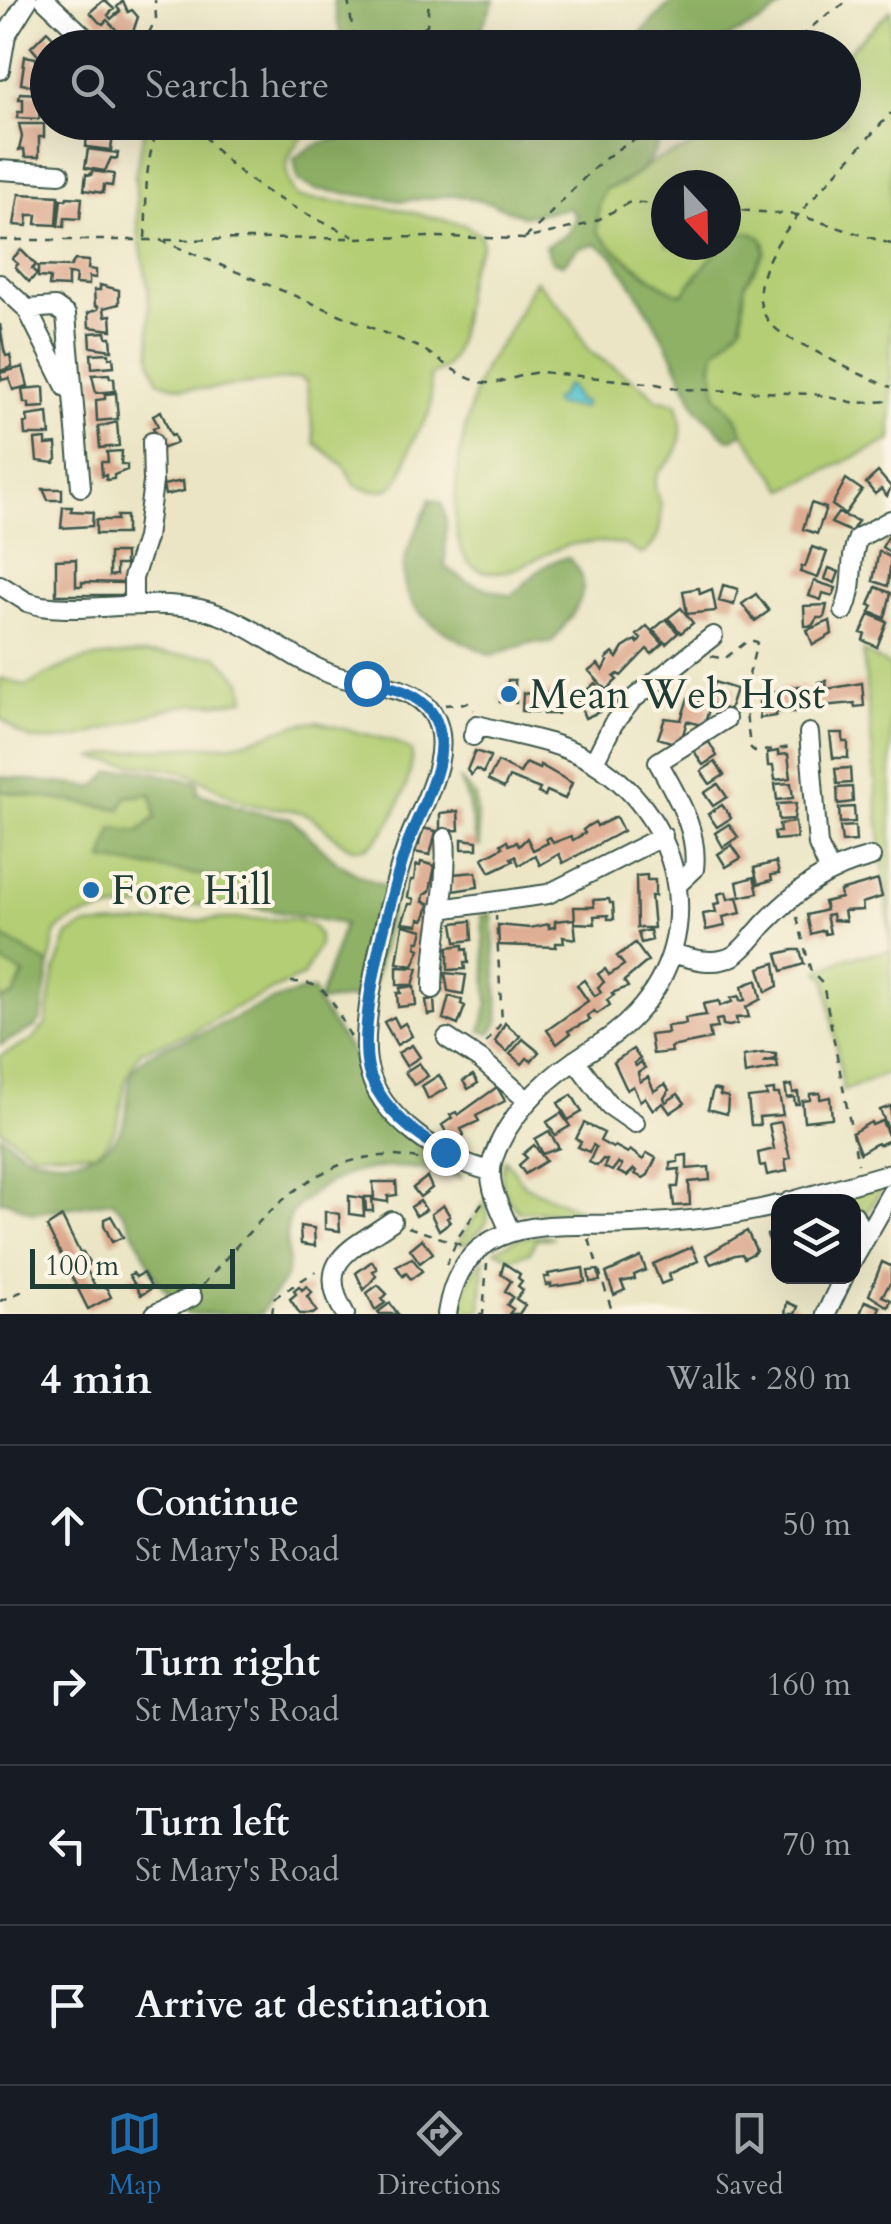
<!DOCTYPE html>
<html lang="en">
<head>
<meta charset="utf-8">
<style>
	body { margin:0; font-family:Cardo,serif; background:#242831; color:#f1f3f6 }
	.controls { position:absolute; right:30px; bottom:30px; display:grid; overflow:hidden; border-radius:20px; box-shadow:0 10px 40px #0002 }
	.controls button { width:90px; height:90px; display:grid; place-items:center; padding:0; border:0; border-bottom:2px solid #363941; background:#171b24; color:#f1f3f6; font:50px sans-serif }
	.compass { position:absolute; left:651px; top:170px; width:90px; height:90px; border-radius:50%; background:#171b24; box-shadow:0 10px 40px #0002; rotate:158deg }
	.scale { position:absolute; left:30px; bottom:25px; width:205px; box-sizing:border-box; padding-left:10px; border:5px solid #1f3d34; border-top:0; font-size:28px; line-height:35px; white-space:nowrap; color:#1f3d34; -webkit-text-stroke:8px #fcf5e5; paint-order:stroke }
	.stop { position:absolute; width:30px; height:30px; margin:-22px; border:8px solid #1f6fb2; border-radius:50%; background:#fff }
	.stop.end { background:#1f6fb2; border-color:#fff; box-shadow:0 2px 10px #0008 }
	.list { margin:0; padding:0; list-style:none }
	h2 { display:flex; justify-content:space-between; align-items:center; height:130px; margin:0; padding:0 40px; font-size:42px }
	h2 small { font-size:32px; font-weight:400; color:#9ea1a6 }
	.list li { display:grid; grid-template-columns:65px 1fr auto; gap:30px; align-items:center; box-sizing:border-box; height:160px; padding:0 40px; border-top:2px solid #363941 }
	.list b { display:block; font-size:38px; white-space:nowrap }
	.list p { margin:0; font-size:32px; white-space:nowrap; color:#9ea1a6 }
	.list em { font-size:32px; font-style:normal; color:#9ea1a6 }
	.icon { flex:none; width:55px; height:55px; fill:none; stroke:currentColor; stroke-width:2; stroke-linecap:round; stroke-linejoin:round }
	.map { position:relative; flex:none; width:891px; height:1314px; overflow:hidden }
	.search { position:absolute; background:#171b24; box-shadow:0 10px 40px #0002; left:30px; right:30px; top:30px; height:110px; display:flex; align-items:center; gap:25px; box-sizing:border-box; padding:0 35px; border-radius:55px; color:#9ea1a6; font-size:38px }
	.sheet { height:770px; background:#171b24 }
	nav { display:flex; justify-content:space-around; align-items:center; box-sizing:border-box; height:140px; border-top:2px solid #363941; background:#171b24; font-size:28px; color:#9ea1a6 }
	nav a { display:grid; justify-items:center; gap:5px }
	nav .on { color:#1f6fb2 }
	.map>svg:first-child { display:block }
</style>
</head>
<body>
<div class="map">
<svg width="891" height="1314" viewBox="0 0 891 1314">
	<rect width="100%" height="100%" fill="#fcf5e5"/>
	<filter id="ink" filterUnits="userSpaceOnUse"><feTurbulence type="fractalNoise" baseFrequency=".01" numOctaves="2"/><feDisplacementMap in="SourceGraphic" scale="20" xChannelSelector="R" yChannelSelector="G"/><feConvolveMatrix kernelMatrix="1 2 1 2 8 2 1 2 1" color-interpolation-filters="sRGB"/></filter>
	<filter id="wash" filterUnits="userSpaceOnUse"><feTurbulence type="fractalNoise" baseFrequency=".0048" numOctaves="4" result="noise"/><feDisplacementMap in="SourceGraphic" scale="40" xChannelSelector="R" yChannelSelector="G"/><feGaussianBlur stdDeviation="2.25" result="paint"/><feColorMatrix in="noise" values="0 0 0 0 0 0 0 0 0 0 0 0 0 0 0 0 0 1.4 0 .05"/><feComposite in="paint" operator="in"/></filter>
	<g filter="url(#wash)">
		<rect width="100%" height="100%" fill="#ebe5c5"/>
		<path fill="#b4ce74" stroke="#6a8654" stroke-width="2.5" fill-rule="evenodd" d="M891,10V440L785,490L743,433L737,418L717,395L712,373L715,352L742,324L745,284L765,252V243L748,232L697,274L683,294L673,293L605,242L597,231L599,204L605,189L623,184L654,161L754,123L844,122V55ZM666,185H726V245H666Z
			M146,123H318C293,143 274,167 297,197L398,209L464,225L481,235L482,246C476,256 471,264 468,275C462,298 462,353 444,368C440,371 434,373 430,376C430,387 433,406 428,415C424,425 416,432 412,443C401,474 401,502 356,486L343,465L315,443L306,381L298,378L208,389L183,388L158,381L151,360L148,287L139,237L135,175Z
			M536,280L571,319L589,351L644,387L657,399L677,403C682,420 684,442 673,457C666,467 656,470 655,483C654,491 660,498 661,506C662,525 658,547 641,554C635,552 627,545 622,544C607,542 583,541 569,545C539,553 515,578 483,571C429,559 467,401 485,366C491,355 500,345 507,334C517,317 524,297 536,280Z
			M863,651L891,667V1072L843,1091L826,978L819,971L849,957L891,951Z
			M140,654L217,656L242,681L245,699C222,706 199,701 176,707C133,718 76,747 32,739C18,736 10,725 0,717V678L27,686C68,660 92,656 140,654Z
			M317,722L393,741L411,751C417,772 387,844 363,848C340,852 325,822 306,814C290,807 270,809 253,805C228,800 208,779 184,772C154,764 123,766 94,758C140,746 180,748 226,745C258,742 285,723 317,722Z
			M0,791L120,809L126,797L152,794L156,817L104,859L245,882L241,905C207,904 73,902 56,933C52,941 52,956 50,965L31,953L14,996L0,1000Z
			M222,919H294L312,925L319,935V945L303,976L234,1008L195,1031L141,1051C134,1062 126,1075 124,1088C120,1114 119,1136 95,1153L32,1152L0,1129V1056L31,1041L46,1024L54,974L68,935L85,926Z
			M505,1159L525,1186L587,1213L519,1211C504,1197 498,1179 505,1159Z
			M884,1186L865,1216L845,1197Z
			M484,1203C495,1224 479,1231 465,1244L458,1243Z
			M544,1235L554,1238L536,1239L530,1252L513,1258L495,1250L519,1238Z
			M484,1259L481,1311L458,1312L468,1279Z"/>
		<path fill="#8fb166" stroke="#57774d" stroke-width="2.5" d="M333,0H494L474,45L476,48L343,47Z
			M677,0H790L765,20L709,47H628L665,8Z
			M426,123H500L493,132L516,142L527,123H665C655,160 643,177 605,189L599,204L597,231C610,247 663,292 683,294C695,278 721,242 738,234C747,230 755,235 762,238L765,251L745,284L741,325L715,352L712,363L717,395L737,418L743,433L733,439L727,438L697,409L666,342L635,289L612,255L596,244L578,248L563,264L552,261L545,246L567,234L576,216L569,208L523,216L490,203L455,195L402,201L315,189L298,181L294,159C333,126 381,141 426,123Z
			M430,499L442,503L446,521L445,567L468,582L510,596C531,582 540,561 568,558C602,585 570,618 551,643L533,642L491,655C447,634 386,610 408,550C414,533 424,517 430,499Z
			M134,769L198,782V793L254,812L290,818L338,863L360,876L395,890L371,996L318,1002L344,924L241,905L245,882L103,860L113,828L139,832L156,817L152,794L126,797L121,809L0,791V777L95,787L111,772Z
			M459,779L475,796L480,846H477L467,798Z
			M492,914L499,1021L491,1033L481,1031L488,1004L482,915Z
			M0,935L50,965L41,1020L35,1027L0,1045V1000L14,996L24,974L0,961Z
			M313,990L317,1003L361,1066L373,1095L457,1167L461,1178C410,1162 350,1160 307,1198C301,1203 294,1208 291,1215C281,1236 292,1258 286,1275C280,1290 267,1299 261,1314H187L158,1281L125,1215L112,1201L33,1213L5,1200L0,1202V1135C9,1140 16,1149 25,1153C62,1168 116,1160 126,1116C129,1100 126,1076 138,1064C153,1047 178,1043 199,1034C238,1018 270,996 313,990Z"/>
		<path fill="#57c4ce" stroke="#3b8081" stroke-width="2.5" d="M565,386H569L577,400L584,402L583,408L555,405L553,400L559,397Z"/>
		<g id="blocks">
			<path fill="#dba58a" d="M104,0L114,9L108,15L111,19L120,11L117,7L123,1L128,12L132,10L138,17L133,32L125,39L107,20L103,24L99,22L90,12Z
				M47,31L63,48H48V67L31,47Z
				M25,56L36,58V63L42,64L39,87L21,84Z
				M20,93L41,94L39,119L17,118L18,112H23V99H19Z
				M19,124H44V137H39V157H25L24,149L19,150L22,137Z
				M87,132L113,135L111,150L86,147Z
				M88,149L118,153L117,159L111,158L105,171L85,168Z
				M92,171L114,174L112,186L104,185L103,193L84,190L86,174L91,175Z
				M19,194L59,196L57,225L36,224L37,215H28L27,226L14,225Z
				M67,197L82,198L80,219L65,218L64,227L58,226L61,199L66,200Z
				M21,250L36,265L32,269L37,274L29,282L15,267L18,264L12,259Z
				M75,260L89,261L88,269L96,270V278L89,277V285L75,284L76,275L68,274V287L49,286L50,278L38,277V266L70,267Z
				M100,285L119,290V304L104,308L105,316L111,315L112,330L89,327L88,313L98,309V306H95L94,290H100Z
				M0,324L4,350L6,356L10,355L12,367L0,371Z
				M106,332L107,337H111L112,350L91,347L90,333Z
				M109,353V358L113,357L114,366L92,368L91,354Z
				M23,367L28,386L13,390L9,378L2,380L0,373Z
				M109,374L110,378H114L115,391L96,393L92,375Z
				M44,387L45,407L29,408V403H24L22,389Z
				M116,393L118,419L97,421L96,400L105,399V394Z
				M161,411L171,436L174,435L177,443L161,449L153,428L158,426L153,415Z
				M48,413L50,435H25L24,423L28,422L27,416Z
				M117,422L119,446L100,448L98,427Z
				M46,439V445L56,444L57,459L54,463L37,461L35,440Z
				M122,451L121,464L127,465V470L114,475V479L106,480V475L102,476L101,462H108L107,452Z
				M878,472L891,487L887,496L881,489L875,494L866,483Z
				M846,479L862,490L845,514L832,505Z
				M183,481L184,491L165,495L163,485Z
				M43,489H62V500H48Z
				M811,503L826,508L817,534L803,529Z
				M63,507H72L71,511L93,512L92,526L61,528Z
				M838,513L858,521L851,532L831,523Z
				M117,516H126V534H96V520H117Z
				M891,532V553L882,547Z
				M812,547L827,552L818,578L800,572L802,566L805,567Z
				M879,551L891,558L888,586L873,581Z
				M109,553H125V565H116V575L109,576Z
				M76,559V586H82V582L126,583V595H56V560Z
				M829,568L839,572L835,583L825,579Z
				M814,581L836,588L833,596L823,593L821,600L809,596Z
				M723,585L738,589L734,605L719,601Z
				M876,587L891,593L885,618L870,612L873,606L869,605Z
				M699,588L700,594L712,589L716,611L687,614L683,591Z
				M756,594L769,611L755,621L742,604Z
				M827,605L824,618H817L812,626H805L804,606Z
				M681,608L693,623L681,633L668,618Z
				M870,614L887,622L877,647L863,640L865,634L861,633Z
				M666,619L678,633L666,644L653,630Z
				M830,621L832,634L813,645L807,630Z
				M647,626L663,644L652,654L647,649L621,676L618,674L614,677L617,680L606,690L589,671L598,664L603,671L608,661L606,659L613,653L617,658L623,648L636,640L638,643L641,639L637,635Z
				M508,680H515L516,703L500,702L502,686H507Z
				M826,681L827,689L862,683L864,706L855,707L854,703L800,708L797,712H776V716L760,718L759,702L774,700L773,692H779V689L795,687L796,696L798,695V686H804L805,690H813L818,687V682Z
				M714,682L736,689L729,710L707,703Z
				M595,683L608,698L597,708L599,712L585,718L578,700L591,692L588,689Z
				M523,693L545,696V693H562V697H570L569,709L559,708L558,714H544V708L537,705V712L522,711Z
				M688,698L710,706L704,726L687,721L680,745L658,738L665,718L681,720Z
				M830,733H843V742H848V758H833Z
				M709,742L717,756L703,765L694,751Z
				M475,751L490,756V758L483,773L476,769L471,775L467,770Z
				M778,751V755L788,754L791,778L775,780L773,766H768L767,753Z
				M498,762L520,773L526,763L539,769L540,765L572,783L565,799L547,791L545,796L538,793L540,789L509,777L504,788L488,780Z
				M715,762L724,775L710,784L701,771Z
				M850,768L851,783L837,784L835,769Z
				M791,783L793,798L777,800L775,784Z
				M718,784L727,797L713,806L704,793Z
				M852,787L853,802L838,804L837,788Z
				M796,803L794,819L779,820L777,804Z
				M722,805L731,818L717,827L708,814Z
				M854,807L855,822L840,823L839,808Z
				M458,811L459,830L440,831V813Z
				M616,817L623,831L563,863L559,854L540,865L535,855L519,865L515,856L511,858L513,861L490,872L483,858L503,847L501,844L507,841L509,845L516,842L519,846L527,838L533,850L548,843L546,839L550,837L553,843L571,836L573,840L585,833L583,830L588,826L595,822L597,826Z
				M795,822L797,838L775,840L774,832H780L779,824Z
				M729,824L738,837L723,847L715,833Z
				M855,826L856,841L842,842L840,827Z
				M422,828L436,831L430,855L414,852L415,844L419,845Z
				M462,839L477,841V849H462Z
				M732,845L741,858L726,867L718,854Z
				M421,862L435,866L430,891L424,895L423,902L429,903L427,912L424,920L419,919L418,925L402,923L409,904H413L414,899L408,897L411,880H414L416,865L420,866Z
				M776,862L779,874L771,875L772,880L758,884L754,868Z
				M476,872L478,887L453,891V874Z
				M647,875V880H655V896H651L654,928H637L636,876Z
				M754,877L758,893L740,897L737,882Z
				M878,880L882,897L862,903L863,910L844,911L846,921L833,920L832,914L826,915L830,933L825,934L824,930L811,934L807,915L826,910L824,902L841,898L840,891Z
				M726,892L728,899L737,897L741,913L723,917L725,926L706,930L703,914L716,912L714,904L720,903L718,894Z
				M609,899L610,903H613L614,919H608V915L594,916L595,924L575,923L574,907H594L593,900Z
				M574,919L576,939L563,937L564,943H556V947L499,945L498,925L530,928L549,924V928L555,927V921Z
				M471,921L472,940L456,942L453,923Z
				M403,925L423,930L420,941H417L416,947L420,949L413,966L397,963Z
				M650,930L652,940L641,943L638,933Z
				M635,943L648,961L624,981L628,987L612,993L614,995L607,1000L610,1005L597,1014L594,1011L587,1016L590,1020L568,1031L570,1034L557,1044L547,1030L588,1001L577,985L584,980L595,996L601,992L598,987L604,982L598,974L605,969L609,975L624,965L617,956Z
				M463,945V950L467,949L468,963H464L465,969L448,970V947Z
				M793,950H800L804,964L782,971L777,954Z
				M775,963L778,986L766,992L759,968Z
				M397,967L418,968L413,985H397Z
				M445,973L466,975L463,994L448,991Z
				M757,980L761,999L746,1007L749,1017L736,1018L737,1024L729,1026L723,1025L722,1019L716,1020L718,1028L709,1029L711,1039L671,1047L672,1052L653,1054L650,1035L668,1033L667,1026L686,1024L685,1018L706,1015L703,1004L719,1001L720,1006L725,1004L732,1002L731,998L739,996L740,1001L745,1000L742,986Z
				M414,986L416,1005L398,1007L397,993H401L400,988Z
				M449,996L462,1000L461,1004L465,1006L458,1025L443,1019Z
				M434,999L435,1014L428,1015L426,1000Z
				M394,1017L399,1027L405,1023L412,1036L397,1045L384,1022Z
				M505,1023L520,1036L507,1052L495,1042Z
				M523,1039L539,1052L531,1061L527,1058L522,1064L510,1054Z
				M412,1045L420,1057L406,1066L398,1053Z
				M633,1049L640,1059L634,1063L636,1066L641,1062L645,1068L638,1073L640,1082L648,1077L654,1091L665,1084L669,1090L664,1098L666,1102L678,1094L685,1103L670,1113L663,1103L653,1110L645,1097L640,1101L633,1086L627,1090L614,1062Z
				M763,1053L776,1054V1059L763,1062L777,1061L778,1068L745,1074L743,1056Z
				M419,1063L428,1076L414,1085L405,1072Z
				M439,1075L447,1088L428,1099L422,1086Z
				M473,1075L478,1083L468,1089L463,1081Z
				M792,1085L793,1093L798,1092L799,1104H795L794,1097L787,1098L785,1086Z
				M497,1087L505,1101L476,1116L479,1121L461,1129L464,1135L452,1142L442,1125L452,1118L450,1115L456,1112L458,1115Z
				M713,1089L721,1091L720,1095L728,1097L727,1114L708,1109Z
				M774,1090V1094H779L783,1115L759,1117L760,1125H751L748,1098L767,1096L766,1091Z
				M820,1093V1099L830,1097L832,1118L804,1121L802,1101L810,1100V1094Z
				M572,1095L582,1112L568,1120L558,1103Z
				M891,1106V1136L880,1110Z
				M561,1113L570,1126L555,1135L547,1122Z
				M882,1121L890,1140L879,1145L877,1143L860,1153L852,1133L871,1122L872,1125Z
				M781,1122L790,1158L785,1159L787,1171L767,1175L765,1165L760,1166L758,1153L774,1149L769,1124Z
				M584,1123L604,1133L600,1141L613,1148L615,1146L628,1153L630,1150L643,1160L647,1153L656,1158L648,1175L643,1178L635,1174L637,1171L634,1169L627,1176L618,1172L622,1165L618,1163L612,1171L604,1167L607,1160L603,1159L597,1166L589,1162L596,1147L593,1145L589,1152L578,1147L581,1142L576,1139Z
				M549,1131L559,1148L543,1154L535,1139Z
				M534,1145L546,1161L525,1174L519,1165L527,1158L523,1154Z
				M687,1155V1169L709,1167L710,1180L689,1182L690,1205L674,1206L672,1187H678L680,1169L670,1170V1163L678,1162V1156Z
				M427,1177L432,1188L420,1197L413,1188Z
				M373,1182H396L397,1195L388,1196V1202L374,1200Z
				M349,1196L363,1198L364,1216L349,1214Z
				M365,1197H372L373,1211H366Z
				M420,1201L426,1210L416,1216L411,1207Z
				M443,1205L450,1216L447,1218L450,1222L439,1230L431,1214Z
				M325,1211L339,1214L340,1231L325,1229Z
				M111,1216L123,1237L112,1242L104,1225V1219Z
				M62,1217L80,1253L83,1252L90,1264L85,1266L96,1288L106,1287L111,1297L88,1309L47,1227Z
				M300,1226L314,1228L315,1246L301,1244Z
				M747,1231L756,1250L754,1253L744,1258L742,1254L735,1255L711,1264L706,1255Z
				M775,1232L778,1234V1248L773,1250L767,1235Z
				M422,1239L433,1253L420,1263L410,1249Z
				M692,1247L698,1261L669,1274L671,1280L661,1284L653,1264Z
				M641,1257L646,1270L634,1275L635,1279L621,1282L625,1290L614,1295L606,1273Z
				M412,1258L422,1271L411,1279L406,1273L403,1276L396,1266Z
				M372,1261L377,1269L373,1271L376,1276L364,1290L356,1273Z
				M882,1262L891,1266V1282L882,1296L891,1300L888,1307L869,1295Z
				M504,1263L520,1274L518,1278L522,1281L518,1286L523,1290L516,1299L525,1305L519,1314H509L513,1309L507,1305L513,1297L505,1291L511,1281L501,1274Z
				M583,1268L585,1282L551,1287V1284L546,1285L544,1277H549L548,1274Z
				M598,1270L600,1281L590,1282L588,1271Z
				M133,1273L136,1277L143,1273L152,1288L141,1295L129,1275Z
				M378,1285L387,1294L382,1299L385,1303L375,1310L367,1293Z
				M299,1286L302,1290L307,1286L312,1292L307,1296L317,1311L313,1314H300L290,1299L296,1294L294,1290Z
				M865,1301L880,1307L877,1314H860Z
				M787,1302L798,1307L795,1314H785Z
				M390,1303L398,1314H380L378,1312Z"/>
		</g>
	</g>
	<g filter="url(#ink)">
		<use href="#blocks" fill-opacity="0" stroke="#3e564a" stroke-width="2.5"/>
		<g fill="none" stroke-linecap="round" stroke-linejoin="round">
			<defs>
				<path id="minor" d="M45,0L96,48
					M113,48L116,45
					M0,70L6,35L28,0
					M0,170L60,174
					M0,284L27,309L66,387
					M27,309L55,307L66,315L81,487
					M0,585L27,602L41,606C94,613 147,598 200,609C251,620 288,659 336,676C368,687 412,681 433,714C455,750 424,802 410,837C393,883 357,1021 368,1067C379,1118 443,1160 491,1171
					M133,604V578L146,538L153,482L152,442
					M844,611C855,587 848,561 858,538L891,520
					M809,733L818,845L829,870
					M473,736L477,725C512,735 554,740 586,758C680,810 712,933 635,1015C617,1035 596,1046 574,1061C540,1084 507,1118 493,1159C485,1183 501,1209 510,1231
					M594,762L613,724L632,700L713,636
					M677,885L694,869C699,830 676,795 658,762L726,719
					M440,909L548,894L663,836
					M672,953C691,959 714,966 733,956C746,948 756,932 766,922C798,889 827,868 871,857
					M433,989C433,937 449,889 445,838
					M447,1038L481,1060L528,1101
					M575,1060L609,1105L635,1123
					M789,1202L891,1173
					M854,1215L864,1238
					M854,1258L891,1193
					M155,1314L192,1297
					M345,1314C313,1260 353,1249 392,1221
					M447,1314C463,1209 552,1228 632,1224C682,1222 730,1217 778,1205
					M826,1314L844,1276"/>
			</defs>
			<use href="#minor" stroke="#3e564a" stroke-width="22"/>
			<path stroke="#3e564a" stroke-width="2.5" stroke-dasharray="8 8" stroke-linecap="butt" d="M348,0L354,38C388,48 398,46 427,25L429,0
				M142,48L156,18L155,0
				M788,48L821,19L850,0
				M195,122C231,180 294,209 353,236
				M726,209L798,215L891,113
				M145,238C148,191 142,170 160,122
				M525,238C556,211 588,168 621,147C643,134 670,128 695,122
				M0,240H157
				M160,240L423,349C440,360 465,381 486,383C501,384 524,373 541,372L656,384L681,389L814,394L856,403L891,401
				M165,240L438,237L524,239L592,223L630,202L666,205
				M891,244L798,215C776,242 740,294 773,326C784,337 800,343 813,350C839,364 864,377 891,387
				M711,656L724,659L749,640L757,642L744,696L750,747L755,752L792,747
				M445,705L468,703L474,710
				M797,917L811,972L823,984L858,1164
				M291,982C332,981 333,1007 351,1037
				M486,1043L502,1022L496,916
				M408,1227L462,1245
				M589,1239L613,1314
				M446,1265L459,1236L482,1203
				M203,1285C259,1219 327,1134 425,1161
				M0,1301L23,1291
				M272,1314L274,1298L316,1271
				M479,1314H483L487,1264"/>
			<use href="#minor" stroke="#fff" stroke-width="18"/>
		</g>
	</g>
	<g fill="none" stroke-linecap="round" stroke-linejoin="round" filter="url(#ink)">
		<path stroke="#1f6fb2" stroke-width="12" d="M366,683C389,686 419,692 433,715C455,752 423,803 410,838C393,885 352,1033 371,1078C385,1111 415,1134 445,1152"/>
	</g>
	<g fill="#1f6fb2" stroke="#fcf5e5" stroke-width="4">
		<circle cx="509" cy="694" r="10"/>
		<circle cx="91" cy="890" r="10"/>
	</g>
	<g text-anchor="middle" dominant-baseline="central" stroke-width="8" stroke-linejoin="round" paint-order="stroke">
		<g font-size="42" fill="#1f3d34" stroke="#fcf5e5" text-anchor="start">
			<text x="529" y="694">Mean Web Host</text>
			<text x="111" y="890">Fore Hill</text>
		</g>
	</g>
</svg>
<div class="controls">
<button><svg class="icon" aria-label="layers" viewBox="0 0 24 24"><path d="M12 4l9 5-9 5-9-5zM3 14l9 5 9-5"/></svg></button>
</div>
<svg class="compass" viewBox="-18 -18 36 36"><path d="M0-13l5 13h-10z" fill="#e53935"/><path d="M0 13l5-13h-10z" fill="#9ea1a6"/></svg>
<div class="scale">100 m</div>
<div class="stop" style="left:366px;top:683px"></div>
<div class="stop end" style="left:445px;top:1152px"></div>
<div class="search"><svg class="icon" aria-label="search" viewBox="0 0 24 24"><circle cx="10" cy="10" r="6"/><path d="M15 15l6 6"/></svg>Search here</div>
</div>
<section class="sheet">
<h2>4 min<small>Walk · 280 m</small></h2>
<ul class="list">
<li><svg class="icon" aria-label="ahead" viewBox="0 0 24 24"><path d="M12 20V5M6 11l6-6 6 6"/></svg><div><b>Continue</b><p>St Mary's Road</p></div><em>50 m</em></li>
<li><svg class="icon" aria-label="right" viewBox="0 0 24 24"><path d="M7 20v-9h11M14 6l5 5-5 5"/></svg><div><b>Turn right</b><p>St Mary's Road</p></div><em>160 m</em></li>
<li><svg class="icon" aria-label="left" viewBox="0 0 24 24"><path d="M17 20v-9H6M10 6l-5 5 5 5"/></svg><div><b>Turn left</b><p>St Mary's Road</p></div><em>70 m</em></li>
<li><svg class="icon" aria-label="arrive" viewBox="0 0 24 24"><path d="M6 21V4h12l-3 4 3 4H6"/></svg><div><b>Arrive at destination</b></div></li>
</ul>
</section>
<nav>
<a class="on"><svg class="icon" aria-label="map" viewBox="0 0 24 24"><path d="M3 6l6-2 6 2 6-2v14l-6 2-6-2-6 2zM9 4v14M15 6v14"/></svg>Map</a>
<a><svg class="icon" aria-label="directions" viewBox="0 0 24 24"><path d="M12 3l9 9-9 9-9-9zM9 14v-3h6M13 9l2 2-2 2"/></svg>Directions</a>
<a><svg class="icon" aria-label="saved" viewBox="0 0 24 24"><path d="M7 4h10v16l-5-4-5 4z"/></svg>Saved</a>
</nav>
</body>
</html>
